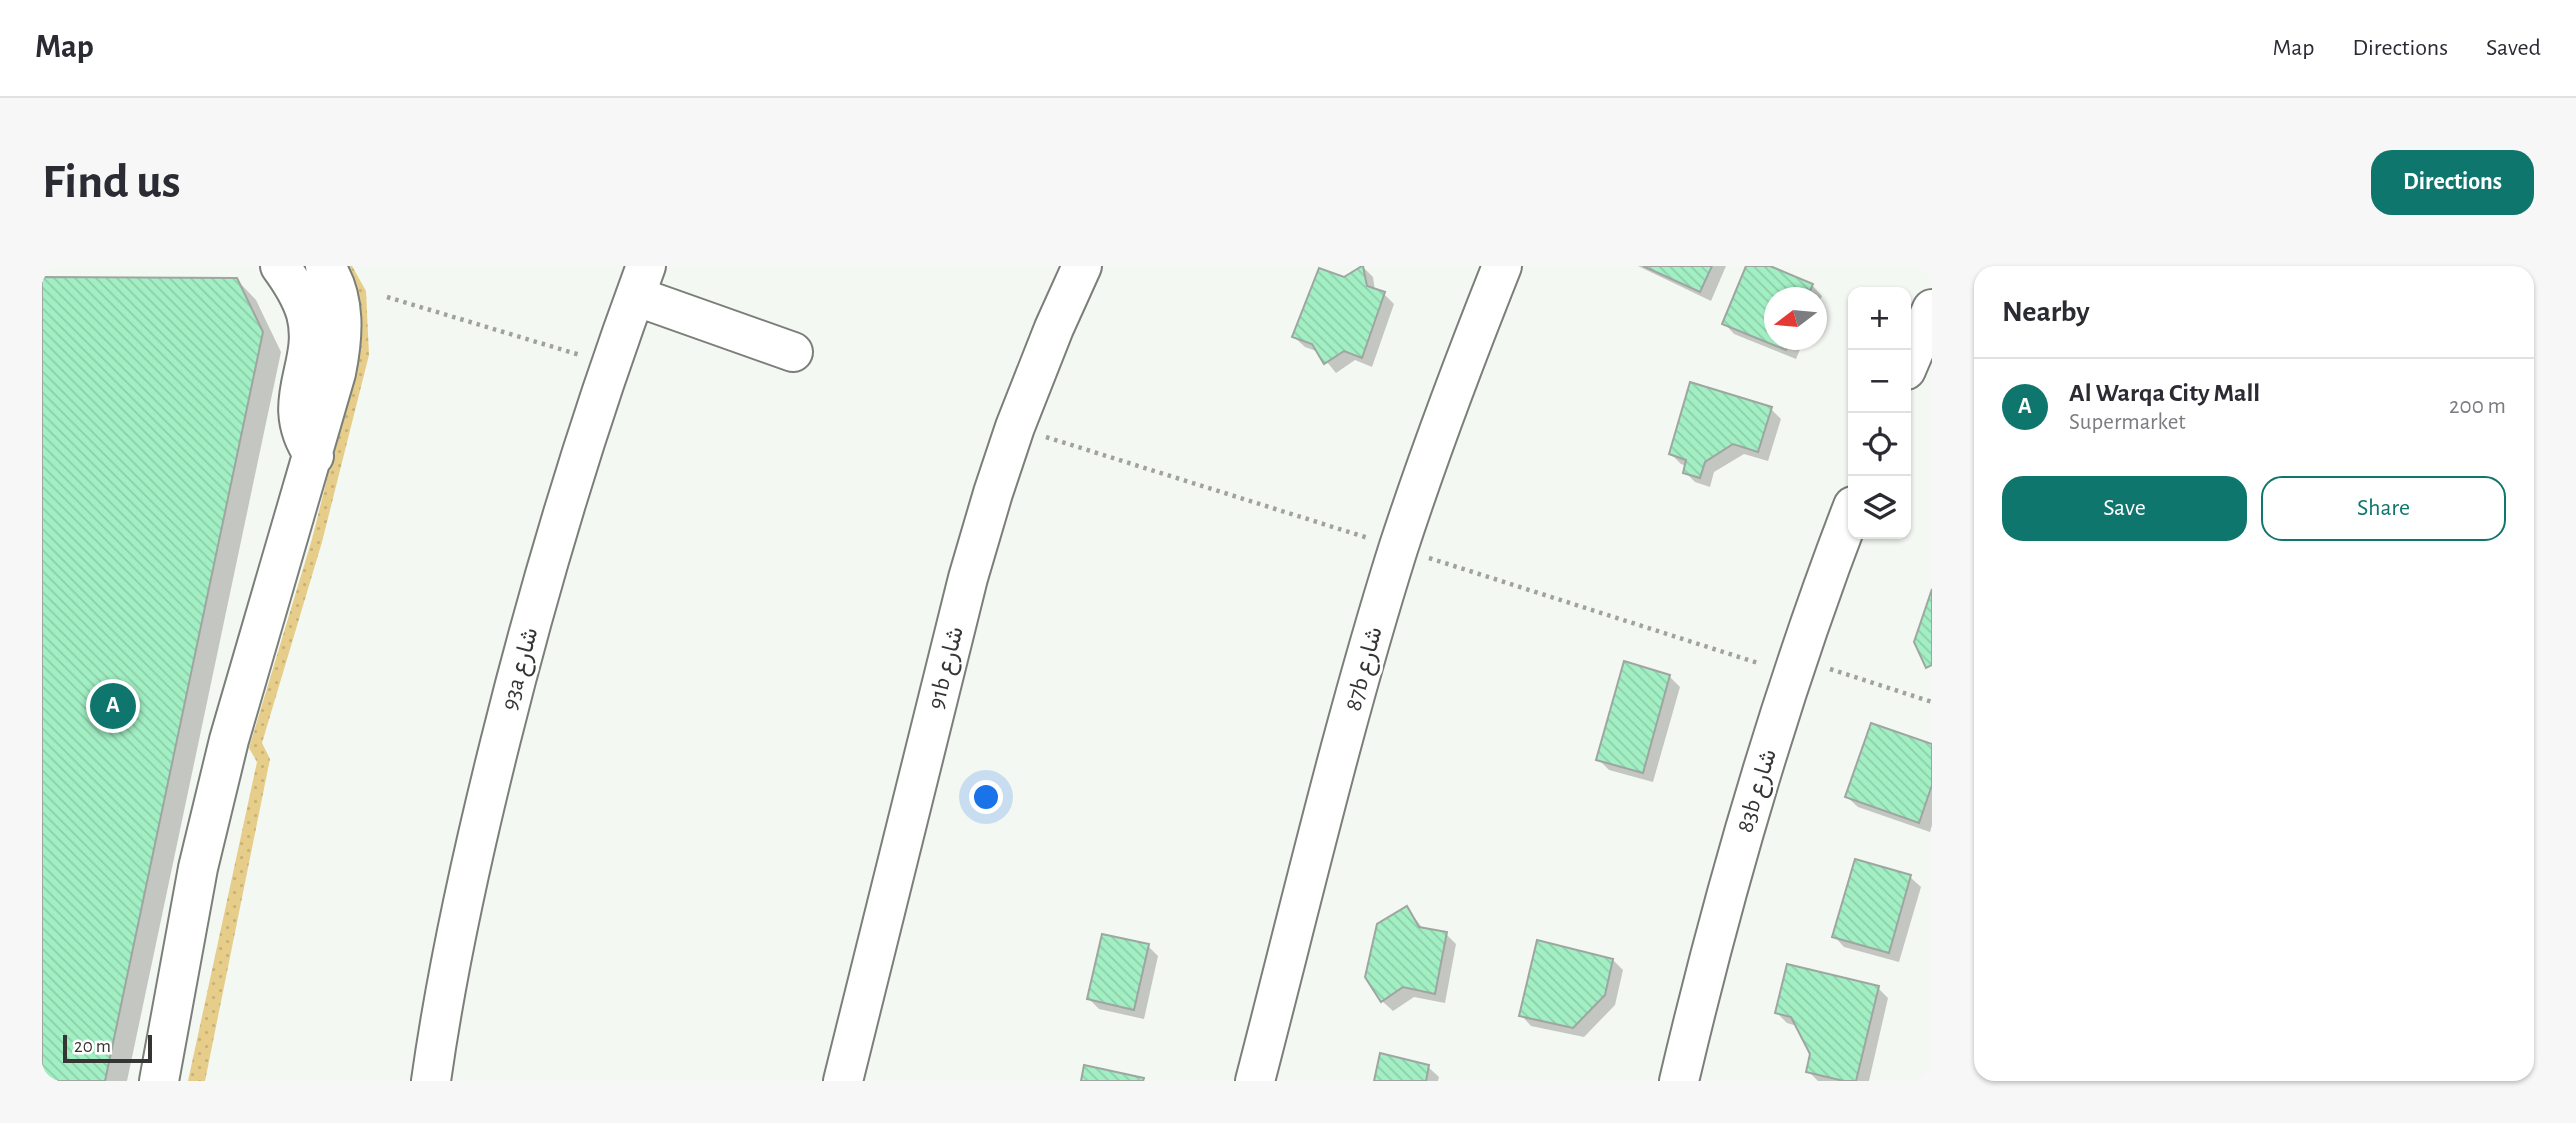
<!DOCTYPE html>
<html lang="en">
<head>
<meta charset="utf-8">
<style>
	body { margin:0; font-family:"Alegreya Sans",Vazirmatn,sans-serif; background:#f7f7f7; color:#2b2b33 }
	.controls { position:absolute; right:21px; top:21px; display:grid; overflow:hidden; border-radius:14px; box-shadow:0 2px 5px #0004 }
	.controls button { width:63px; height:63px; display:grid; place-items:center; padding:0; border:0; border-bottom:2px solid #e1e1e2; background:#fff; color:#2b2b33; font:35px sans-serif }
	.compass { position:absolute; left:1722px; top:21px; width:63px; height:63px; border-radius:50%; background:#fff; box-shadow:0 2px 5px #0004; rotate:254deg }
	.scale { position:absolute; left:21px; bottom:18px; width:89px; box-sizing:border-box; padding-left:7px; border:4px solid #353634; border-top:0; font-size:19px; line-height:24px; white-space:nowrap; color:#353634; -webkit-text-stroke:5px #fff; paint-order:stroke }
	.you { position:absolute; left:945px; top:532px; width:24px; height:24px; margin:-18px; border:5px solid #fff; border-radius:50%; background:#1a73e8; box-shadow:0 0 0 10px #1a73e833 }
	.badge { display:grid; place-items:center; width:46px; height:46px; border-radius:50%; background:#0f766e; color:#fff; font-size:23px; font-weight:700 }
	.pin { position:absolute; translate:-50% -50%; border:4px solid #fff; box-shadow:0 2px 7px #0006 }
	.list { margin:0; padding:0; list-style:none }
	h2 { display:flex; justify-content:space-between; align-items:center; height:91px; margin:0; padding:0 28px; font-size:30px }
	h2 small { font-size:23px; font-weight:400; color:#7c7c81 }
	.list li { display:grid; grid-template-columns:46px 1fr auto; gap:21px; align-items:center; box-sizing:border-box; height:98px; padding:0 28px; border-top:2px solid #e1e1e2 }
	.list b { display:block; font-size:26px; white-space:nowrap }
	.list p { margin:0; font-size:23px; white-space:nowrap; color:#7c7c81 }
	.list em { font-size:23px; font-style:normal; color:#7c7c81 }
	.actions { display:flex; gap:14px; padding:21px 28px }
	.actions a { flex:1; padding:16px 0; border:2px solid #0f766e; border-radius:21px; text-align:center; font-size:24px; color:#0f766e }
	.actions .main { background:#0f766e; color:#fff }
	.icon { flex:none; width:38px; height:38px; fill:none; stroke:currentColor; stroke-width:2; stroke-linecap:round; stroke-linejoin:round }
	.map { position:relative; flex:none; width:1890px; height:815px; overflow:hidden; border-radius:21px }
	header { display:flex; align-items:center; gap:42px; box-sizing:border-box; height:98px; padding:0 35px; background:#fff; border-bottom:2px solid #e1e1e2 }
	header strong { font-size:33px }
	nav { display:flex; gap:38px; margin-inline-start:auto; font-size:24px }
	.intro { display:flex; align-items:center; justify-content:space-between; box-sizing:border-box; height:168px; padding:0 42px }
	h1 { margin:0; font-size:49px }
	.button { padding:18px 32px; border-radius:21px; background:#0f766e; color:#fff; font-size:24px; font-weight:700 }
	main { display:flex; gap:42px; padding:0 42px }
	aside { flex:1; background:#fff; border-radius:21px; box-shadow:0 2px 5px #0004 }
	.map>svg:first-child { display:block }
</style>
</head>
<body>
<header>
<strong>Map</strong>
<nav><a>Map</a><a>Directions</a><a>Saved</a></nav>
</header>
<div class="intro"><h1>Find us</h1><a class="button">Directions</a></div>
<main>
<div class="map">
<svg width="1890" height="815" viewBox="0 0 1890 815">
	<defs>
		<pattern id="grass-dots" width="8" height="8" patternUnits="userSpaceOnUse" patternTransform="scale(1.75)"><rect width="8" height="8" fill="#e6cd8a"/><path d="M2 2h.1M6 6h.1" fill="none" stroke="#c6b178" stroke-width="1.8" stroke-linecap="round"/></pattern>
		<pattern id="building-back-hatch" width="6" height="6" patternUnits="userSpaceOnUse" patternTransform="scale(1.75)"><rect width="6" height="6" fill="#a2efc4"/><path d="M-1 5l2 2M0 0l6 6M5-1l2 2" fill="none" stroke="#8ccea9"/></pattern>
	</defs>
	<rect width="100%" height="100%" fill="#f4f8f2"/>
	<path fill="url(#grass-dots)" d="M295,0H310L324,25L327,89L280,276L220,477L228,493L163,815H146L215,496L207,482L270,273L316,89Z"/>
	<path fill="#0003" d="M1596,0H1684L1669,35Z
		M1706,0H1724L1770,19L1780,30L1774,43V32H1732V74H1762L1754,93L1692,68L1682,57Z
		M1321,1L1331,11L1333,25L1342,28L1352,38L1330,101L1313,94L1294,107L1277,86L1263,81L1252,71L1302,13Z
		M0,12L195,14L214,34L239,86L85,815H0Z
		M1729,143L1739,153L1726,195L1702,188L1672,206L1668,221L1653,216L1643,206L1644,200L1639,198L1629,188Z
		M1628,411L1638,421L1611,516L1567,504L1556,493Z
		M1890,480V559L1888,566L1816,541L1805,531Z
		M1868,611L1879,621L1857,696L1802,681L1792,670Z
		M1365,642L1382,664L1404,668L1414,678L1403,737L1372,731L1351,745L1340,735Z
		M1106,680L1116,690L1102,753L1057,743L1047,733Z
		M1571,694L1581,704L1573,739L1542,771L1489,760L1479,749Z
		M1836,722L1846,732L1827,815H1776L1766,805L1770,788L1755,760L1745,757L1735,747Z
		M1386,801L1397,811L1396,815H1334Z"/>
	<path fill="url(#building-back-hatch)" stroke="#9fa6a1" stroke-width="2" d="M1320,0H1321L1325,20L1343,26L1320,92L1302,85L1282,98L1270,78L1250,71L1277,2L1302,11Z
		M1601,0H1670L1658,26Z
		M1704,0H1728L1771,18L1765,32H1732V74H1748L1744,84L1680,58Z
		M0,11L195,12L221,66L63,815H0Z
		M1648,116L1730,141L1716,186L1691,178L1663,196L1658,212L1641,207L1644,194L1627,188Z
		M1890,323V399L1884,402L1872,376Z
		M1582,395L1628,409L1601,507L1554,494Z
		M1829,457L1890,478V519L1877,557L1803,531Z
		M1813,593L1869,609L1847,687L1790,671Z
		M1365,640L1377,661L1405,666L1393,728L1361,721L1339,736L1323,711L1335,658Z
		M1060,668L1107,678L1092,744L1045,733Z
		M1495,674L1571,693L1563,729L1531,762L1477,750Z
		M1745,698L1837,720L1814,815H1802L1764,806L1768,788L1749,751L1733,747Z
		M1338,787L1387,799L1384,815H1332Z
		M1042,799L1102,812L1101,815H1039Z"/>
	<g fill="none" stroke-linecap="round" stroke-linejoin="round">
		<defs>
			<path id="minor" d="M238,0C249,15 259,30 264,48C278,100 234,134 272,190
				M593,30L751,86
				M1864,104L1890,43
				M117,815L156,602L187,474L294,107C301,72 305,32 283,0
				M389,815C405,701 430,589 458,477C498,316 546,156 604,0
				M801,815L926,312L951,227L973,161L1012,62L1040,0
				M1213,815C1259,638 1301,458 1356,283C1387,188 1423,93 1460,0
				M1637,815C1683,620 1739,427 1811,240"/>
		</defs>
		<use href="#minor" stroke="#7b7f79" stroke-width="42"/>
		<path stroke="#a0a29e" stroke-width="4.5" stroke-dasharray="3.5 5" stroke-linecap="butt" d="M345,31L538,89
			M1004,171L1326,272
			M1387,292L1719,398
			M1788,403L1890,436"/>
		<use href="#minor" stroke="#fff" stroke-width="38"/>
	</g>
	<g text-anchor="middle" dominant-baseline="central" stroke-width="6" stroke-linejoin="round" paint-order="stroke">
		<g font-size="24" fill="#353634" stroke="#fff">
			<text transform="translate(904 402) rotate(-76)">91b شارع</text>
			<text transform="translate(478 403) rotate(-75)">93a شارع</text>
			<text transform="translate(1322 403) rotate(-75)">87b شارع</text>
			<text transform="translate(1715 525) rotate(-73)">83b شارع</text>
		</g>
	</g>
</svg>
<div class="controls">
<button>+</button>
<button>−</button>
<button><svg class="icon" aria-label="locate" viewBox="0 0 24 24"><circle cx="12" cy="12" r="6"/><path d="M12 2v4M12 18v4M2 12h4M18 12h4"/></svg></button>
<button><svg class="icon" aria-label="layers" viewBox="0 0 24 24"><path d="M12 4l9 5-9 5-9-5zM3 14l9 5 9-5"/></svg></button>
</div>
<svg class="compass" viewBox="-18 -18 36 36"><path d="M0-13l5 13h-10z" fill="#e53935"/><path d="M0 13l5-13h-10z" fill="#7c7c81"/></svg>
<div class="scale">20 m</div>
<div class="you"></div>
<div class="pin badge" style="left:71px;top:440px">A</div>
</div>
<aside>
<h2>Nearby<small></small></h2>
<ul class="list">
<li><span class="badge">A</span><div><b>Al Warqa City Mall</b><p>Supermarket</p></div><em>200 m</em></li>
</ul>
<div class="actions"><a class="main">Save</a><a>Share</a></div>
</aside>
</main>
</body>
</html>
